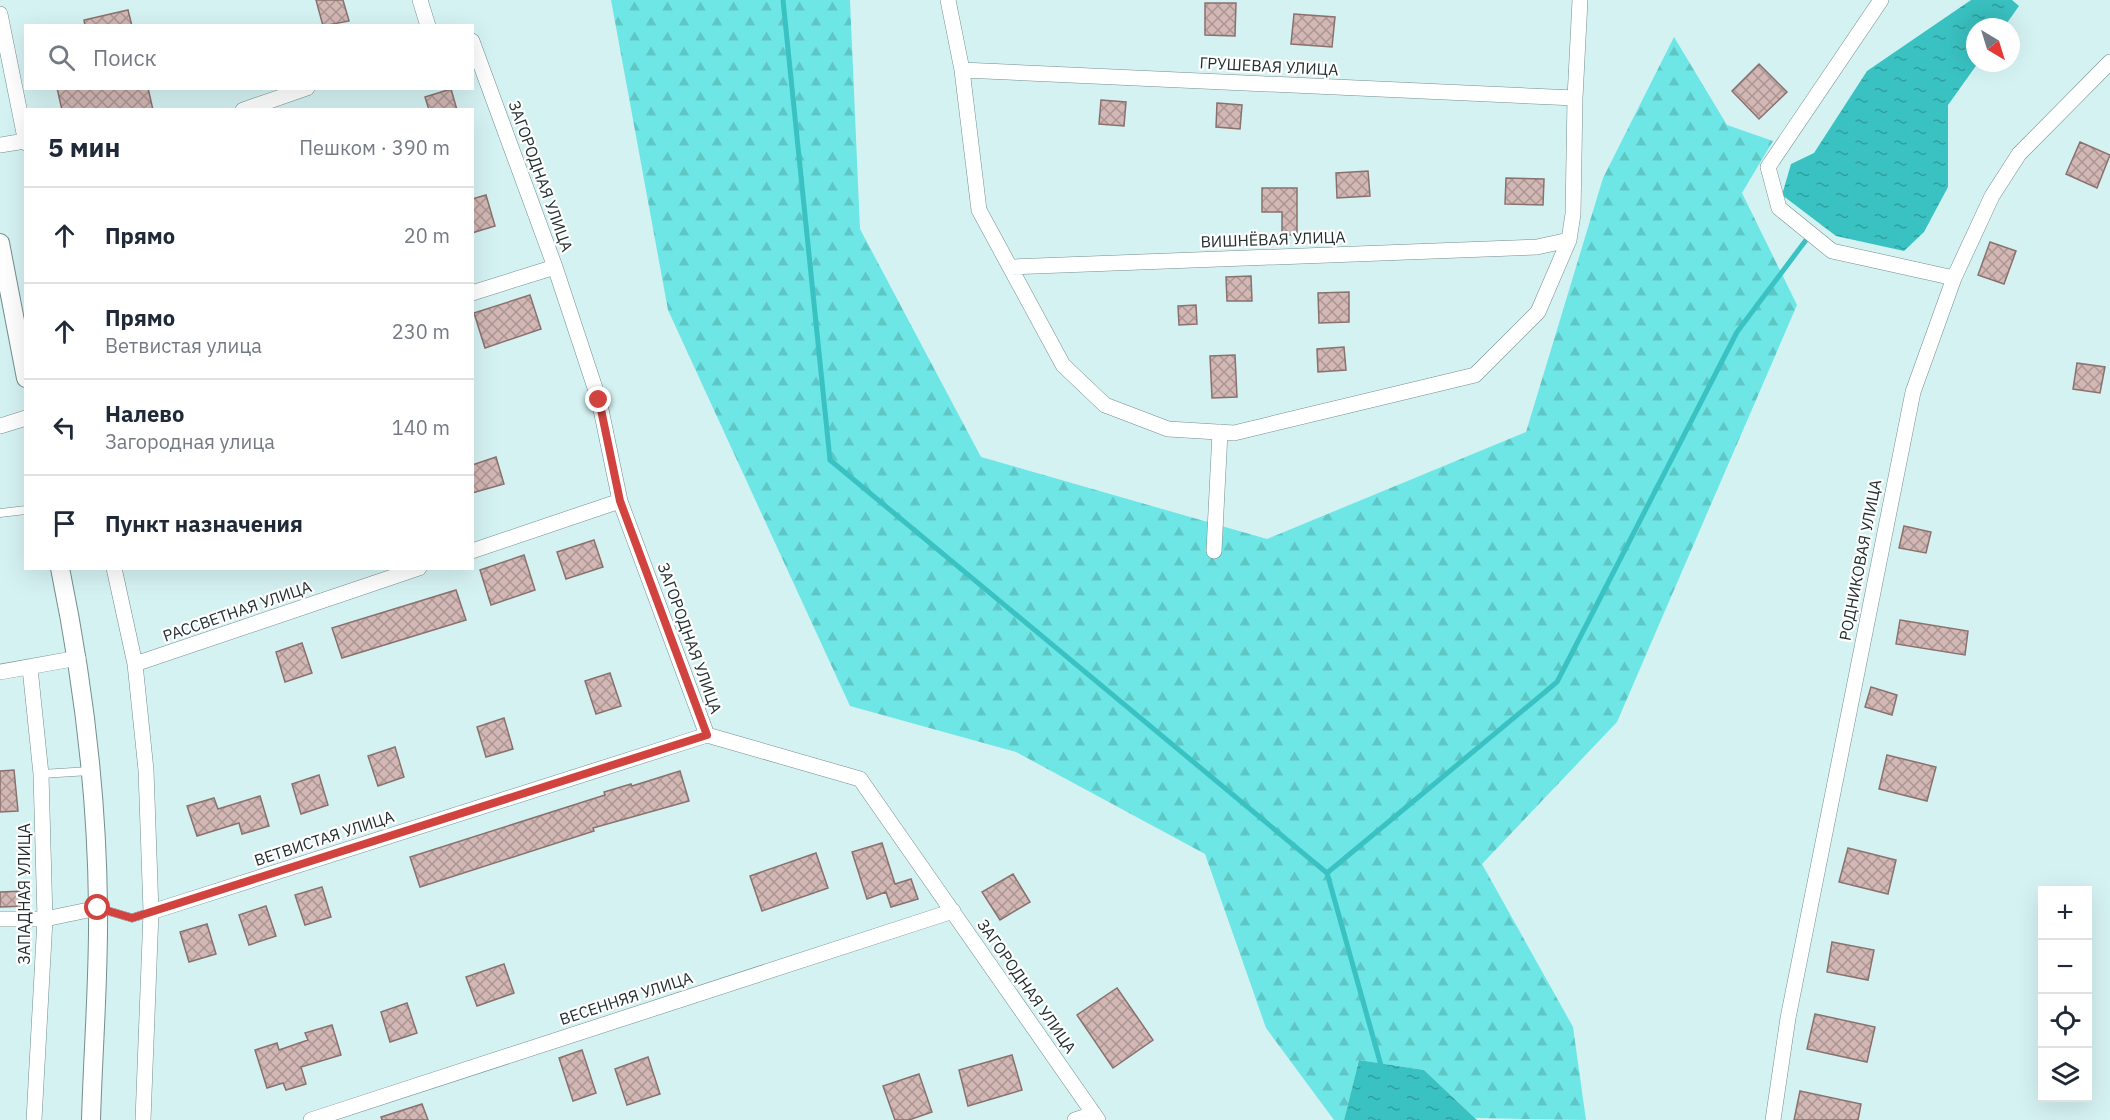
<!DOCTYPE html>
<html lang="ru">
<head>
<meta charset="utf-8">
<style>
	body { margin:0; font-family:"IBM Plex Sans",sans-serif; background:#f2f2f3; color:#1f2937 }
	.controls { position:absolute; right:18px; bottom:18px; display:grid; overflow:hidden; border-radius:0px; box-shadow:0 6px 24px #0002 }
	.controls button { width:54px; height:54px; display:grid; place-items:center; padding:0; border:0; border-bottom:2px solid #e0e1e3; background:#fff; color:#1f2937; font:30px sans-serif }
	.compass { position:absolute; left:1966px; top:18px; width:54px; height:54px; border-radius:50%; background:#fff; box-shadow:0 6px 24px #0002; rotate:142deg }
	.stop { position:absolute; width:18px; height:18px; margin:-14px; border:4px solid #d1433e; border-radius:50%; background:#fff }
	.stop.end { background:#d1433e; border-color:#fff; box-shadow:0 2px 6px #0008 }
	.list { margin:0; padding:0; list-style:none }
	h2 { display:flex; justify-content:space-between; align-items:center; height:78px; margin:0; padding:0 24px; font-size:26px }
	h2 small { font-size:20px; font-weight:400; color:#747a83 }
	.list li { display:grid; grid-template-columns:39px 1fr auto; gap:18px; align-items:center; box-sizing:border-box; height:96px; padding:0 24px; border-top:2px solid #e0e1e3 }
	.list b { display:block; font-size:22px; white-space:nowrap }
	.list p { margin:0; font-size:20px; white-space:nowrap; color:#747a83 }
	.list em { font-size:20px; font-style:normal; color:#747a83 }
	.icon { flex:none; width:33px; height:33px; fill:none; stroke:currentColor; stroke-width:2; stroke-linecap:round; stroke-linejoin:round }
	.map { position:relative; flex:none; width:2110px; height:1120px; overflow:hidden }
	.search { position:absolute; background:#fff; box-shadow:0 6px 24px #0002; left:24px; top:24px; width:450px; height:66px; display:flex; align-items:center; gap:15px; box-sizing:border-box; padding:0 21px; border-radius:0px; color:#747a83; font-size:22px }
	.panel { position:absolute; background:#fff; box-shadow:0 6px 24px #0002; left:24px; top:108px; width:450px; height:462px; border-radius:0px }
	.map>svg:first-child { display:block }
</style>
</head>
<body>
<div class="map">
<svg width="2110" height="1120" viewBox="0 0 2110 1120">
	<defs>
		<pattern id="forest-firs" width="22" height="20" patternUnits="userSpaceOnUse" patternTransform="scale(1.5)"><rect width="22" height="20" fill="#6ee6e6"/><path d="M5 1l3.5 6h-7zM16 11l3.5 6h-7z" fill="#5fc6c6"/></pattern>
		<pattern id="water-ripples" width="26" height="14" patternUnits="userSpaceOnUse" patternTransform="scale(1.5)"><rect width="26" height="14" fill="#3ac2c2"/><path d="M2 4q2-2 4 0t4 0M15 11q2-2 4 0t4 0" fill="none" stroke="#319e9e"/></pattern>
		<pattern id="building-cross-hatch" width="8" height="8" patternUnits="userSpaceOnUse" patternTransform="scale(1.5)"><rect width="8" height="8" fill="#d2b7b4"/><path d="M0 0l8 8M0 8l8-8" fill="none" stroke="#aa9593"/></pattern>
	</defs>
	<rect width="100%" height="100%" fill="#d5f2f2"/>
	<path fill="url(#forest-firs)" d="M611,0H850L860,229L981,457L1267,539L1526,432L1603,178L1674,37L1727,125L1773,141L1742,193L1797,305L1617,722L1482,864L1573,1027L1586,1120L1475,1118L1424,1070L1359,1060L1344,1120H1334L1266,1028L1205,854L1016,752L850,706L668,310Z"/>
	<path fill="url(#water-ripples)" d="M1971,0H2012L2019,6L2004,27H1975V63H1978L1948,105V187L1924,232L1904,251L1836,236L1782,195L1791,164L1814,153L1867,71Z
		M1359,1060L1424,1070L1477,1120H1344Z"/>
	<g fill="none" stroke-linecap="round" stroke-linejoin="round">
		<path stroke="#3ac2c2" stroke-width="5" d="M783,0L830,460L1327,873L1382,1069
			M1327,873L1557,682L1737,332L1806,240"/>
	</g>
	<path fill="url(#building-cross-hatch)" stroke="#89716e" stroke-width="1.5" d="M316,0H343L349,21L323,26Z
		M1205,3H1236L1235,36L1205,35Z
		M128,10L132,26H85L84,20Z
		M1294,14L1335,17L1332,47L1291,44Z
		M1759,64L1787,92L1759,119L1732,91Z
		M57,88H148L153,110H62Z
		M451,89L457,110H429L425,97Z
		M1101,100L1126,102L1124,126L1099,124Z
		M1217,103L1242,105L1240,129L1216,127Z
		M2080,142L2110,155L2097,188L2066,174Z
		M1368,171L1370,196L1337,198L1336,173Z
		M1506,178L1544,179L1543,205L1505,204Z
		M1262,188H1297V235H1282V212H1262Z
		M486,195L495,226L472,233V199Z
		M1990,242L2016,251L2004,284L1978,275Z
		M1251,276L1252,301H1227L1226,277Z
		M1349,292V322L1319,323L1318,293Z
		M530,295L541,329L485,348L474,313Z
		M1196,305L1197,324L1179,325L1178,306Z
		M1344,347L1346,370L1318,372L1317,349Z
		M1235,355L1237,397L1212,398L1210,356Z
		M2077,363L2105,367L2100,393L2073,389Z
		M496,457L504,484L472,493V465Z
		M1904,526L1931,532L1926,553L1899,548Z
		M594,540L603,567L566,579L557,552Z
		M524,555L535,590L491,605L480,570Z
		M456,590L466,620L342,658L332,628Z
		M1900,620L1968,631L1965,655L1896,644Z
		M302,643L312,673L285,682L276,652Z
		M610,673L621,706L596,714L585,681Z
		M1871,687L1897,695L1892,715L1865,707Z
		M504,718L513,749L486,757L477,727Z
		M395,747L404,777L378,786L368,756Z
		M1887,755L1936,767L1927,801L1879,789Z
		M14,770L18,811L0,812V771Z
		M680,771L689,801L593,828L594,831L420,887L410,857L605,795L604,792L631,784L632,786Z
		M319,775L328,805L301,814L292,784Z
		M260,796L269,826L242,834L239,823L197,836L187,806L214,798L218,809Z
		M882,843L895,884L911,879L918,899L891,907L886,892L867,899L852,852Z
		M1848,848L1896,860L1888,894L1839,882Z
		M816,853L828,888L762,911L750,876Z
		M1013,874L1030,902L1000,920L982,892Z
		M322,887L331,917L305,925L295,895Z
		M24,891L25,906L0,907V892Z
		M266,906L276,936L249,945L239,915Z
		M207,924L216,954L189,962L180,932Z
		M1832,942L1874,950L1868,980L1827,972Z
		M504,964L514,993L477,1006L466,977Z
		M1117,988L1153,1040L1113,1068L1077,1015Z
		M407,1003L417,1033L390,1042L381,1012Z
		M1815,1014L1875,1027L1867,1062L1807,1049Z
		M332,1025L341,1055L301,1067L306,1084L286,1090L283,1083L267,1088L255,1050L277,1043L279,1050L308,1040L305,1033Z
		M582,1050L596,1093L573,1101L559,1058Z
		M1012,1055L1022,1090L968,1106L959,1070Z
		M648,1057L660,1094L627,1105L615,1069Z
		M919,1074L932,1112L909,1120H895L883,1086Z
		M1800,1091L1861,1104L1858,1120H1794Z
		M422,1104L428,1120H382L381,1117Z"/>
	<g fill="none" stroke-linecap="round" stroke-linejoin="round">
		<defs>
			<path id="service" d="M0,513L26,510
				M41,774L90,771
				M98,908L132,918L151,912"/>
			<path id="minor" d="M420,0L428,26
				M948,0L962,70L979,210L1063,365L1105,405L1168,429L1234,433L1475,375L1538,312L1569,240
				M1881,0L1768,167L1779,208L1832,251L1954,278
				M0,14L26,143
				M472,41L555,267L599,400L620,501L707,735
				M962,70L1575,98
				M243,110L307,88
				M0,145L25,141
				M1010,267L1537,247L1569,240L1573,214L1575,98L1580,0
				M472,293L555,267
				M0,426L26,418
				M472,551L620,501
				M1214,551L1220,432
				M114,568L135,664L146,770L151,912
				M135,664L419,568
				M30,668L41,774L45,919L34,1120
				M0,672L78,658
				M707,735L860,779L1098,1120
				M0,919H45L98,908
				M143,1120L151,912L707,735
				M311,1120L953,911
				M1075,1120L1094,1114
				M1773,1120L1788,1018L1913,392L1954,278L1992,196L2019,154L2110,62"/>
			<path id="tertiary" d="M0,243L26,378
				M60,568C83,680 97,793 98,907C99,977 93,1049 91,1120"/>
		</defs>
		<use href="#service" stroke="#738e8e" stroke-width="9"/>
		<use href="#minor" stroke="#738e8e" stroke-width="16"/>
		<use href="#tertiary" stroke="#738e8e" stroke-width="20"/>
		<use href="#service" stroke="#fff" stroke-width="8"/>
		<use href="#minor" stroke="#fff" stroke-width="15"/>
		<use href="#tertiary" stroke="#fff" stroke-width="18"/>
	</g>
	<g fill="none" stroke-linecap="round" stroke-linejoin="round">
		<path stroke="#d1433e" stroke-width="8" d="M98,908L132,918L707,735L620,501L599,400"/>
	</g>
	<g text-anchor="middle" dominant-baseline="central" stroke-width="4.5" stroke-linejoin="round" paint-order="stroke">
		<g font-size="16" fill="#242f2f" stroke="#fff">
			<text transform="translate(1269 66) rotate(3)">ГРУШЕВАЯ УЛИЦА</text>
			<text transform="translate(541 176) rotate(70)">ЗАГОРОДНАЯ УЛИЦА</text>
			<text transform="translate(1273 239) rotate(-2)">ВИШНЁВАЯ УЛИЦА</text>
			<text transform="translate(1860 560) rotate(-79)">РОДНИКОВАЯ УЛИЦА</text>
			<text transform="translate(237 611) rotate(-19)">РАССВЕТНАЯ УЛИЦА</text>
			<text transform="translate(690 638) rotate(70)">ЗАГОРОДНАЯ УЛИЦА</text>
			<text transform="translate(324 838) rotate(-18)">ВЕТВИСТАЯ УЛИЦА</text>
			<text transform="translate(24 894) rotate(-90)">ЗАПАДНАЯ УЛИЦА</text>
			<text transform="translate(1027 986) rotate(55)">ЗАГОРОДНАЯ УЛИЦА</text>
			<text transform="translate(626 998) rotate(-18)">ВЕСЕННЯЯ УЛИЦА</text>
		</g>
	</g>
</svg>
<div class="controls">
<button>+</button>
<button>−</button>
<button><svg class="icon" aria-label="locate" viewBox="0 0 24 24"><circle cx="12" cy="12" r="6"/><path d="M12 2v4M12 18v4M2 12h4M18 12h4"/></svg></button>
<button><svg class="icon" aria-label="layers" viewBox="0 0 24 24"><path d="M12 4l9 5-9 5-9-5zM3 14l9 5 9-5"/></svg></button>
</div>
<svg class="compass" viewBox="-18 -18 36 36"><path d="M0-13l5 13h-10z" fill="#e53935"/><path d="M0 13l5-13h-10z" fill="#747a83"/></svg>
<div class="stop" style="left:98px;top:908px"></div>
<div class="stop end" style="left:599px;top:400px"></div>
<div class="search"><svg class="icon" aria-label="search" viewBox="0 0 24 24"><circle cx="10" cy="10" r="6"/><path d="M15 15l6 6"/></svg>Поиск</div>
<section class="panel">
<h2>5 мин<small>Пешком · 390 m</small></h2>
<ul class="list">
<li><svg class="icon" aria-label="ahead" viewBox="0 0 24 24"><path d="M12 20V5M6 11l6-6 6 6"/></svg><div><b>Прямо</b></div><em>20 m</em></li>
<li><svg class="icon" aria-label="ahead" viewBox="0 0 24 24"><path d="M12 20V5M6 11l6-6 6 6"/></svg><div><b>Прямо</b><p>Ветвистая улица</p></div><em>230 m</em></li>
<li><svg class="icon" aria-label="left" viewBox="0 0 24 24"><path d="M17 20v-9H6M10 6l-5 5 5 5"/></svg><div><b>Налево</b><p>Загородная улица</p></div><em>140 m</em></li>
<li><svg class="icon" aria-label="arrive" viewBox="0 0 24 24"><path d="M6 21V4h12l-3 4 3 4H6"/></svg><div><b>Пункт назначения</b></div></li>
</ul>
</section>
</div>
</body>
</html>
